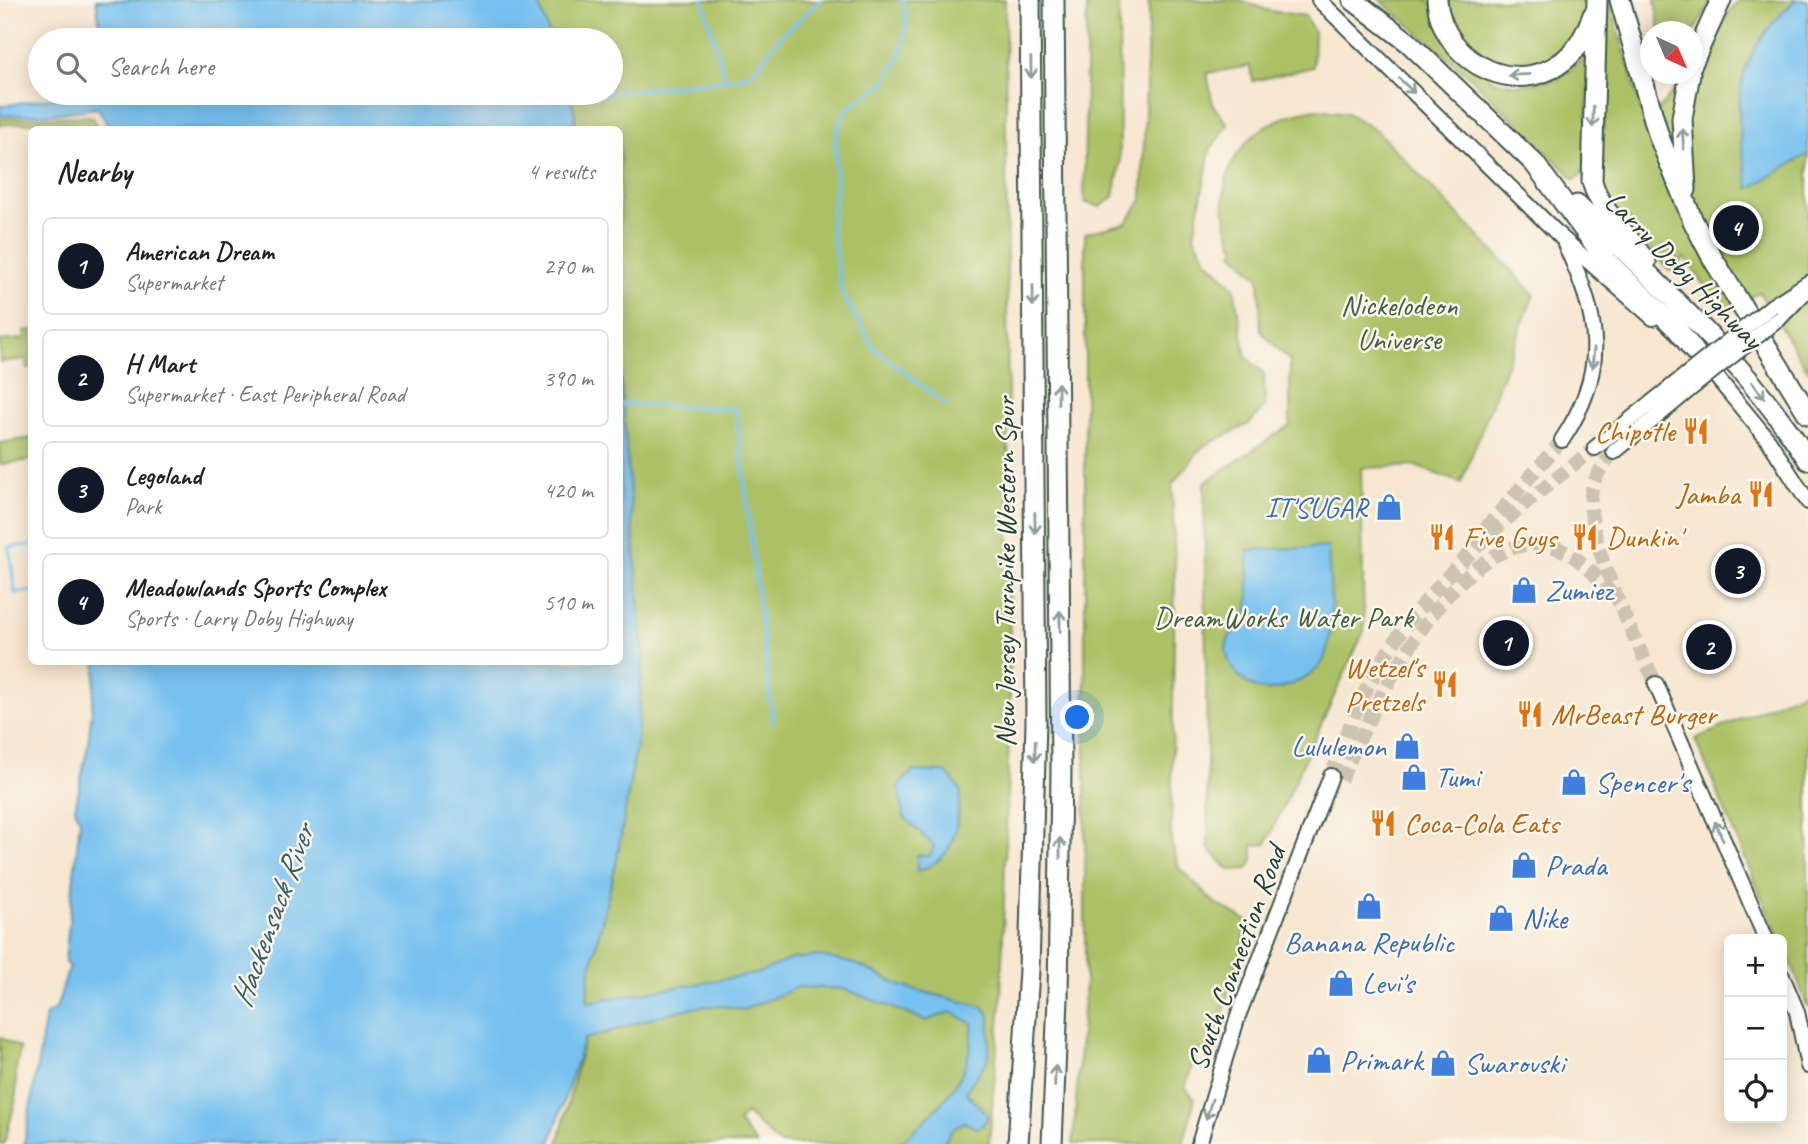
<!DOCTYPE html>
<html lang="en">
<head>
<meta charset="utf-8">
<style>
	body { margin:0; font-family:Caveat,sans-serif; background:#f2f2f2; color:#222 }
	.controls { position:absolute; right:21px; bottom:21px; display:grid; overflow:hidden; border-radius:10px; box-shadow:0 4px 18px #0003 }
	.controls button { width:63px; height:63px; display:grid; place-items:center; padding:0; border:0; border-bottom:2px solid #e0e0e0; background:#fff; color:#222; font:35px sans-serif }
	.compass { position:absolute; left:1640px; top:21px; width:63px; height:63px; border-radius:50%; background:#fff; box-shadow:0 4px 18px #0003; rotate:136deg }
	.you { position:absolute; left:1078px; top:718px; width:24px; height:24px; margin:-18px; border:5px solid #fff; border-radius:50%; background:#1a73e8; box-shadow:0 0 0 10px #1a73e833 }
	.badge { display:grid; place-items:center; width:46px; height:46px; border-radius:50%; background:#111827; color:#fff; font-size:23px; font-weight:700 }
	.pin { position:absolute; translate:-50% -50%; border:4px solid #fff; box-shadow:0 2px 7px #0006 }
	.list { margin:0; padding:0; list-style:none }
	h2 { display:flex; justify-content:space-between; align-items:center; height:91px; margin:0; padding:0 28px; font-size:30px }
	h2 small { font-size:23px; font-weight:400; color:#767676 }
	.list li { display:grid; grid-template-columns:46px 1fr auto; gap:21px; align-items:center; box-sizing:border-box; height:98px; margin:0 14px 14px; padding:0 14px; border:2px solid #e0e0e0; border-radius:10px }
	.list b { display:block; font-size:26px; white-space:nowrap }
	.list p { margin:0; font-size:23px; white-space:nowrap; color:#767676 }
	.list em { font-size:23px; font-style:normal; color:#767676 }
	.icon { flex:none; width:38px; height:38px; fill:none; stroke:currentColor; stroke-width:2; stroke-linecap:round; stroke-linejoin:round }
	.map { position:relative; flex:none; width:1808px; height:1144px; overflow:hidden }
	.search { position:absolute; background:#fff; box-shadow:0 4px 18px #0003; left:28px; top:28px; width:595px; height:77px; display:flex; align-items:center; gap:18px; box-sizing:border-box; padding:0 24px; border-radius:38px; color:#767676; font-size:26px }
	.panel { position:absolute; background:#fff; box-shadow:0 4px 18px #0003; left:28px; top:126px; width:595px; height:539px; border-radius:10px }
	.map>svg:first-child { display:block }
</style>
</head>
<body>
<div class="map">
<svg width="1808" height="1144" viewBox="0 0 1808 1144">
	<rect width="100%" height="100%" fill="#fbf7ec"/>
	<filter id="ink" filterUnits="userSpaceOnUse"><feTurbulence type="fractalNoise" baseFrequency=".0143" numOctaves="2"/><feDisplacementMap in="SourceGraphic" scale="14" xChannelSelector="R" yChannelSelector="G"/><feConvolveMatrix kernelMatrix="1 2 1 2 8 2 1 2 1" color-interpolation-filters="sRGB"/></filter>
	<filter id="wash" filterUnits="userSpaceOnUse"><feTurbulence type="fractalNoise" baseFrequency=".00686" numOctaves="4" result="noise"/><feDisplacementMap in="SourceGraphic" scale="28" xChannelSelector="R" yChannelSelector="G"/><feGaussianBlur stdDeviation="1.57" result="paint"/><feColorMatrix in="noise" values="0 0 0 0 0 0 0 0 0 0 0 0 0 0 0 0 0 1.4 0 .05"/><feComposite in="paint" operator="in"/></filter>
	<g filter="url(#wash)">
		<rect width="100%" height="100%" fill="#f7e6d0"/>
		<path fill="#acc165" stroke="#667f4c" stroke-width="2" d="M538,0H1005L1010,695L1001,1002L989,1144H779L746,1113L738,1122L756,1144H558L584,1039L589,976L617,859L643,654L620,370V130L574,129L575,115L570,93H611V40H551Z
			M1087,0H1119L1120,164L1114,197L1100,207L1084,202Z
			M1149,0H1240L1270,11L1305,16L1314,32L1313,67L1253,81L1250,66L1207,73L1213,106L1228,124L1210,150L1194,236L1206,259L1234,287L1246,357L1264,374L1265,407L1249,424L1202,447L1172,485L1175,567L1171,841L1179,868L1215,903L1249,922L1220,1023L1208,1050L1198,1049L1185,1087L1195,1099L1183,1144H1073L1085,983V233L1126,223L1142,200Z
			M1380,0H1429L1492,80L1519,85L1560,78L1590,54L1585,171L1575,180L1472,79Z
			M1447,0H1589C1582,22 1575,39 1558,55C1549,62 1538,63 1528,65C1485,73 1451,42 1447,0Z
			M1655,0H1712L1693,33L1660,31Z
			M1739,0H1808V371L1759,292L1724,314L1685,258L1670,271L1613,207L1601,181L1606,4L1611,5L1646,126L1721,30L1729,12Z
			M1317,109L1347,113L1376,130L1534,294L1461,483L1415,466L1361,468L1364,631L1266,844L1253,845V860L1248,869L1229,870L1208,848L1204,483L1290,425V361L1261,331L1259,278L1233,253L1236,250C1202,180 1243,118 1317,109Z
			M88,116L93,117L97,129H90L88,124L39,122L0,125V119Z
			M32,330L31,368L27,369L26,359L0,362V341L24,339V331Z
			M31,438V460L0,464V443Z
			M1808,689V1008L1782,939H1779L1695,739Z
			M0,1037L20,1048L16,1069V1099L4,1144H0Z"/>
		<path fill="#77c1f0" stroke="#4b7f92" stroke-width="2" d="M96,0H538L551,40H102Z
			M1796,0H1808V154L1749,189C1734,105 1728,61 1796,0Z
			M82,93H570L575,115L574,130H111L98,108L54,114L0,116V106Z
			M620,370L643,654L637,741L617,859L589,976L587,1002L756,974L791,959L820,956L859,965L901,986L983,1007L990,1015L989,1058L966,1091C972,1103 982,1105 988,1116L983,1126L976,1128L964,1122L951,1131L943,1144H898C937,1112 974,1078 972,1023L951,1012L926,1021L844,989L799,987L743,1010C695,994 631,1029 584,1039L550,1144H24L46,1015L56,1009L69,968L65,962L80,820L75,809L88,745L97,662H620Z
			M1328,547C1329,582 1337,626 1324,659C1318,676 1282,691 1264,690C1246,688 1228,668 1226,650C1225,634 1242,627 1247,614C1251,599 1248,566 1248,550Z
			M913,771L946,772L961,791C955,830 959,858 917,871V855L930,856L934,846L904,817L898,786Z"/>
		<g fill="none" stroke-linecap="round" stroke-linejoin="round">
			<path stroke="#77c1f0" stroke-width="3.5" d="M703,0L725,79
				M902,0L907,22L901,55L885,82L847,109L836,134V185L831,226L842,293L874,348L946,405
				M570,98L735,79L753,72L780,37L821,0
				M620,404L736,409L773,722
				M32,545L9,547L15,593L32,591"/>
		</g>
	</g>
	<g filter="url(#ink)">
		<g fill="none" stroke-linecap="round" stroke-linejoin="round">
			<path stroke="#ccc4b1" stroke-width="14" stroke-dasharray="14 7" stroke-linecap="butt" d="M1614,452C1604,463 1596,474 1592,489C1581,533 1637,642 1656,684
				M1485,529L1562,440
				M1331,776C1342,748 1351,719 1365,692C1417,589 1506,517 1595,448
				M1341,780C1371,712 1458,519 1554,547C1582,556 1601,582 1619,602"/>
			<defs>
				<path id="secondary" d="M1319,0L1562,238L1653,318
					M1772,306L1808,283
					M1779,319L1805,292
					M1705,363L1769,441L1808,502
					M1562,440C1610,368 1599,318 1565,244
					M1595,448L1686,375
					M1614,452L1695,385
					M1656,684L1766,939
					M1782,976L1797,1012L1808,1066
					M1199,1144L1238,1016L1331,776"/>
				<path id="highway" d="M1353,0L1408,42L1534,163L1607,261L1677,329L1695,352
					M1437,0C1442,65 1524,104 1572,53C1582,43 1588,28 1593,15
					M1597,0L1592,181C1599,210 1629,235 1646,262
					M1620,0L1659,137L1693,221L1713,259L1808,414
					M1692,64L1721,0
					M1686,190L1682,118L1690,74
					M1577,205C1659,285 1746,362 1808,460
					M1018,1144L1029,970L1036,722L1030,0
					M1052,1144L1058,998L1061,769L1054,0"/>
			</defs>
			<use href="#secondary" stroke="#3f564b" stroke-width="18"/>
			<use href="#highway" stroke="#3f564b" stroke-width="23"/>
			<use href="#secondary" stroke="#fff" stroke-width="14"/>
			<use href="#highway" stroke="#fff" stroke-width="19"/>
			<defs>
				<path id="secondary-bridge" d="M1686,375L1772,306
					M1695,385L1779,319"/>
			</defs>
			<use href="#secondary-bridge" stroke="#3f564b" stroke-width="18" stroke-linecap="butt"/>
			<use href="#secondary-bridge" stroke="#fff" stroke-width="14"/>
		</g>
		<defs><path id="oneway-shaft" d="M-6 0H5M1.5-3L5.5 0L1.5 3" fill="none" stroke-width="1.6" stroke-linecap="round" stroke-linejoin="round" transform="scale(1.75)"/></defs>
		<g stroke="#8f9e9a">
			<use href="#oneway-shaft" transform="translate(1031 68) rotate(89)"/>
			<use href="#oneway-shaft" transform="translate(1519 75) rotate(177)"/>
			<use href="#oneway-shaft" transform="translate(1407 86) rotate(44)"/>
			<use href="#oneway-shaft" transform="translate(1593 117) rotate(92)"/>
			<use href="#oneway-shaft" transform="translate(1683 139) rotate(-93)"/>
			<use href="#oneway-shaft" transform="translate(1033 296) rotate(90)"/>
			<use href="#oneway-shaft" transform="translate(1593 358) rotate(96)"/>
			<use href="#oneway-shaft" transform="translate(1758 390) rotate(51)"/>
			<use href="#oneway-shaft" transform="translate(1058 393) rotate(-90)"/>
			<use href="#oneway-shaft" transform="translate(1035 523) rotate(89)"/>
			<use href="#oneway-shaft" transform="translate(1060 621) rotate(-91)"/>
			<use href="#oneway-shaft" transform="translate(1035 751) rotate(91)"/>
			<use href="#oneway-shaft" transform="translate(1719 831) rotate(-113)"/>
			<use href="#oneway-shaft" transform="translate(1060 848) rotate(-90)"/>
			<use href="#oneway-shaft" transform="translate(1055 1076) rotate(-88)"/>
			<use href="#oneway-shaft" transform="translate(1209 1109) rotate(107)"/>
		</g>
	</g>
	<defs>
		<symbol id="restaurant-bare" viewBox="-9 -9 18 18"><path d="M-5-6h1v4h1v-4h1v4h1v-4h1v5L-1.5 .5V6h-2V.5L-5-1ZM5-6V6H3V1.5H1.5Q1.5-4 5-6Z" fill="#e8710a" stroke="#fbf7ec" stroke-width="2.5" paint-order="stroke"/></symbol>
		<symbol id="shop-bare" viewBox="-9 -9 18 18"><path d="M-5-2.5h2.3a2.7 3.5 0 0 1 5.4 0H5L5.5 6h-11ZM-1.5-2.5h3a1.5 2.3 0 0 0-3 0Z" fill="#3f7fe0" stroke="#fbf7ec" stroke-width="2.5" paint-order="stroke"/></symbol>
	</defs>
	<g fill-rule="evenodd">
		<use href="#restaurant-bare" x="1677" y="412" width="38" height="38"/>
		<use href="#restaurant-bare" x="1742" y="475" width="38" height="38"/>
		<use href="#shop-bare" x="1370" y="488" width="38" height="38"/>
		<use href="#restaurant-bare" x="1423" y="518" width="38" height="38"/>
		<use href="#restaurant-bare" x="1566" y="518" width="38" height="38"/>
		<use href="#shop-bare" x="1505" y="571" width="38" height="38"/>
		<use href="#restaurant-bare" x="1426" y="665" width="38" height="38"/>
		<use href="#restaurant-bare" x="1511" y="695" width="38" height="38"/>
		<use href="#shop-bare" x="1388" y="727" width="38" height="38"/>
		<use href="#shop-bare" x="1395" y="758" width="38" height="38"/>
		<use href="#shop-bare" x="1555" y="763" width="38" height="38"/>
		<use href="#restaurant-bare" x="1364" y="804" width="38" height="38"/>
		<use href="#shop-bare" x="1505" y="846" width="38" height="38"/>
		<use href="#shop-bare" x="1350" y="887" width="38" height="38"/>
		<use href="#shop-bare" x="1482" y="899" width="38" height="38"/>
		<use href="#shop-bare" x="1322" y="964" width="38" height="38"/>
		<use href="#shop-bare" x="1300" y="1041" width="38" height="38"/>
		<use href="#shop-bare" x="1424" y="1044" width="38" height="38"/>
	</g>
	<g text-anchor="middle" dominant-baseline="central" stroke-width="5" stroke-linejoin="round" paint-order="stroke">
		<g font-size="30" fill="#1f3d34" stroke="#fbf7ec">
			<text transform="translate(1684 270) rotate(45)">Larry Doby Highway</text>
			<text transform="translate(1005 572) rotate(-90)">New Jersey Turnpike Western Spur</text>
			<text transform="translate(1236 958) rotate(-70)">South Connection Road</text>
		</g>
		<g font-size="30" fill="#425e40" stroke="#fbf7ec">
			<text x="1399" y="305">Nickelodeon<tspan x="1399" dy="34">Universe</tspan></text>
			<text x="1283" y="617">DreamWorks Water Park</text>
		</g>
		<g font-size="30" fill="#c56008" stroke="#fbf7ec" text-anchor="start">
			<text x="1675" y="431" text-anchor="end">Chipotle</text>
			<text x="1740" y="494" text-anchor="end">Jamba</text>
			<text x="1463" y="537">Five Guys</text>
			<text x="1606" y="537">Dunkin'</text>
			<text x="1424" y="667" text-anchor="end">Wetzel's<tspan x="1424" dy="34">Pretzels</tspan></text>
			<text x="1551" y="714">MrBeast Burger</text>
			<text x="1404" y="823">Coca-Cola Eats</text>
		</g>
		<g font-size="30" fill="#366cbe" stroke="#fbf7ec" text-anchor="start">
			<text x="1368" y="507" text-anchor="end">IT'SUGAR</text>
			<text x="1545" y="590">Zumiez</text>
			<text x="1386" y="746" text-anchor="end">Lululemon</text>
			<text x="1435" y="777">Tumi</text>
			<text x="1595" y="782">Spencer's</text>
			<text x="1545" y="865">Prada</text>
			<text x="1522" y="918">Nike</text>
			<text x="1369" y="942" text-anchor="middle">Banana Republic</text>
			<text x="1362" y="983">Levi's</text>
			<text x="1340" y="1060">Primark</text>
			<text x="1464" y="1063">Swarovski</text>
		</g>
		<g font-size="32" font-style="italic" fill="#355e63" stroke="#fbf7ec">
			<text transform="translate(272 916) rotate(-70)">Hackensack River</text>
		</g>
	</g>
</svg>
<div class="controls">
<button>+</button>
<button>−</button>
<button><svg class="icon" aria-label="locate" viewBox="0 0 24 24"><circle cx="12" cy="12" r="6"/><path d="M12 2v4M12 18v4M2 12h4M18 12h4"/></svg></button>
</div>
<svg class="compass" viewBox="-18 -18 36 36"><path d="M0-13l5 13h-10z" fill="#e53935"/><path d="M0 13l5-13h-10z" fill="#767676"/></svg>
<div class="you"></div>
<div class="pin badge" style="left:1506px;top:643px">1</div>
<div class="pin badge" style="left:1709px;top:647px">2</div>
<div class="pin badge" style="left:1738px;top:571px">3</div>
<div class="pin badge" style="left:1736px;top:228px">4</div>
<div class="search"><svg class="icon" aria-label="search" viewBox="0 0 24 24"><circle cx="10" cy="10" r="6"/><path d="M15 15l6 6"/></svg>Search here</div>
<section class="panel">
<h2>Nearby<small>4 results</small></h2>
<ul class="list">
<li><span class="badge">1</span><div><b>American Dream</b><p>Supermarket</p></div><em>270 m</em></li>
<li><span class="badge">2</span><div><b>H Mart</b><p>Supermarket · East Peripheral Road</p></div><em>390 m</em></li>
<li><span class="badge">3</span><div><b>Legoland</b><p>Park</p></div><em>420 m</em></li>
<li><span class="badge">4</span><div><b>Meadowlands Sports Complex</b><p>Sports · Larry Doby Highway</p></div><em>510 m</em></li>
</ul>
</section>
</div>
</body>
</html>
